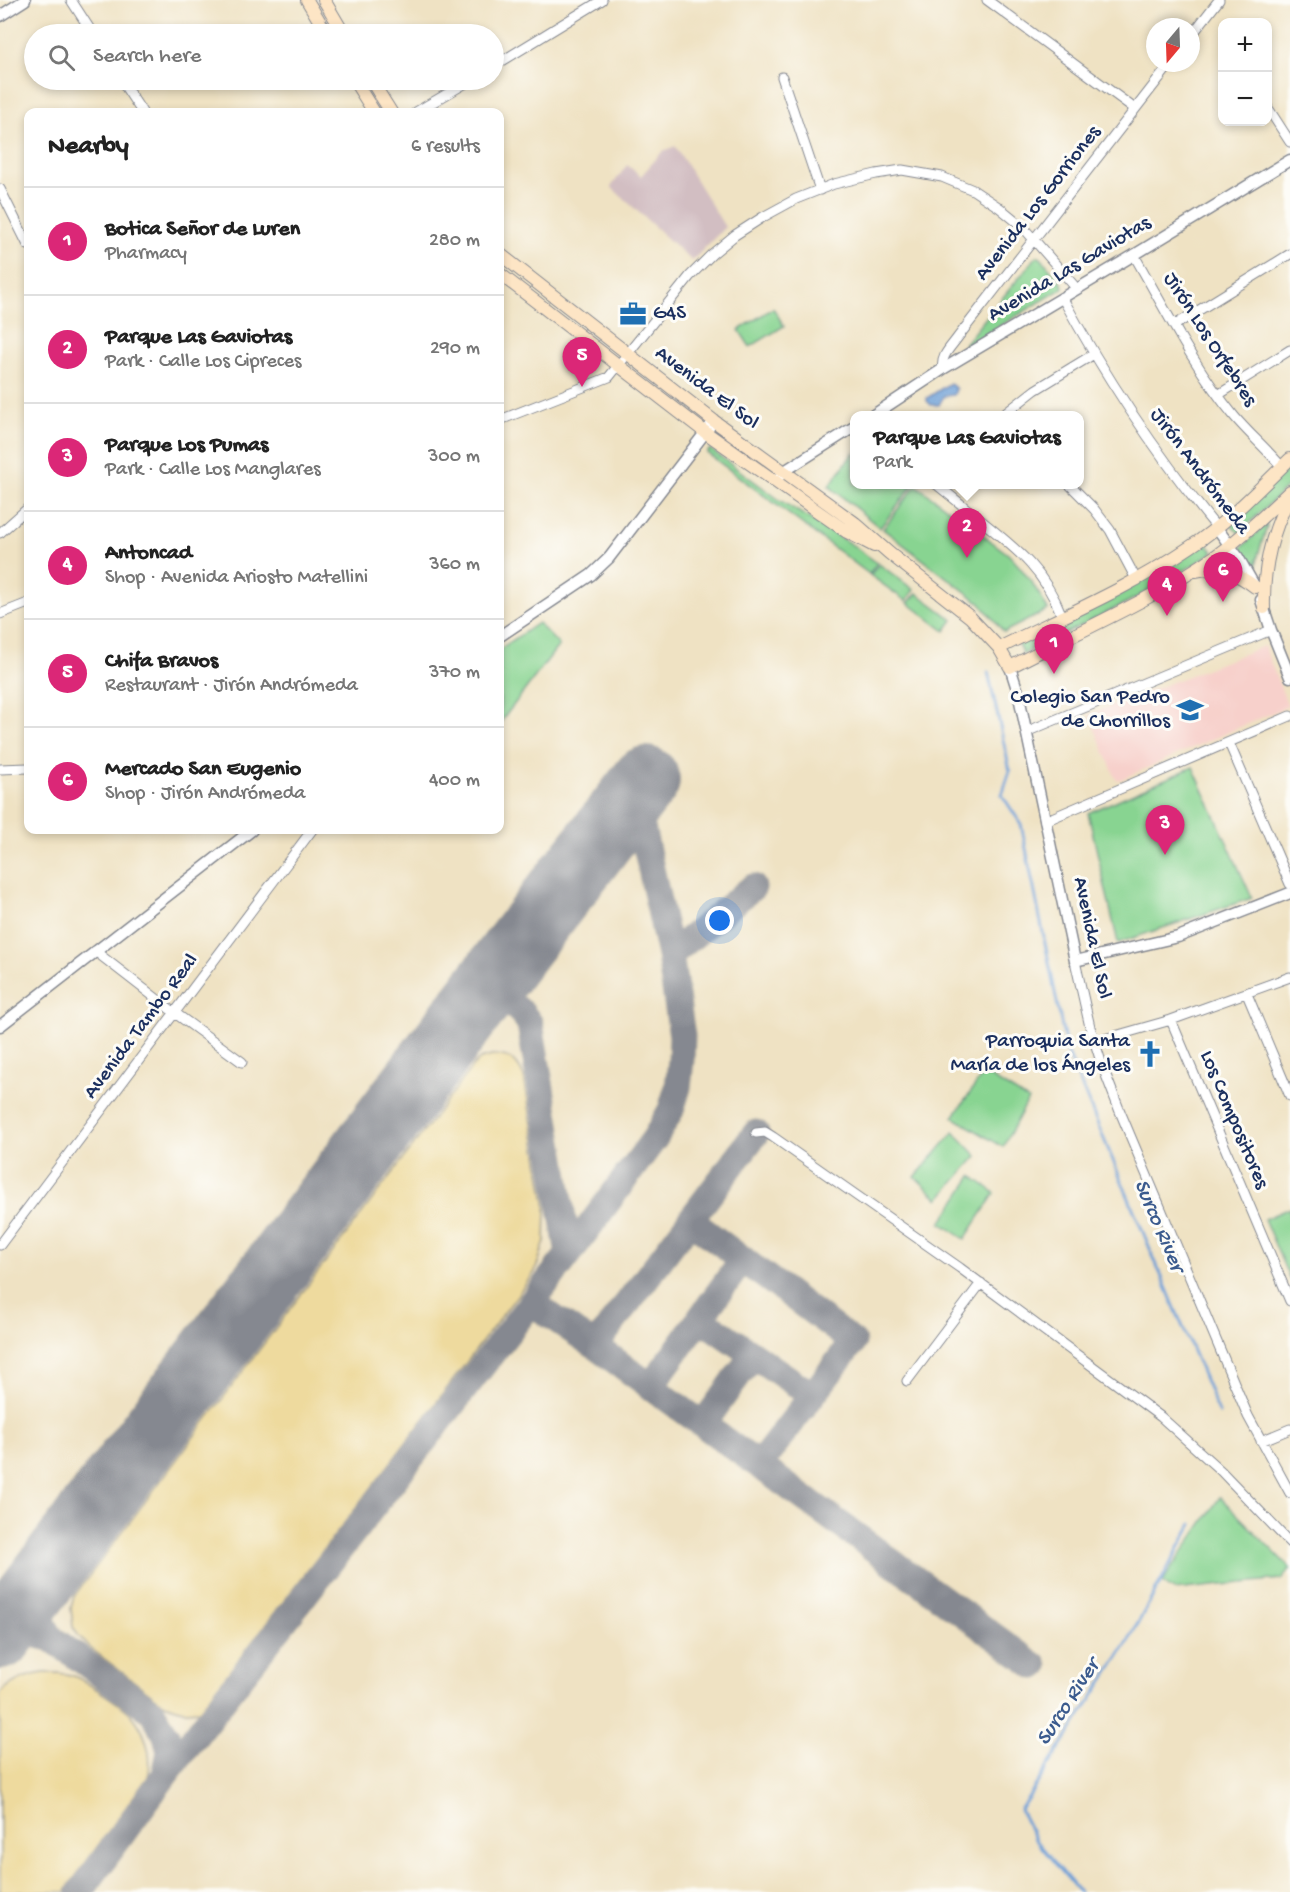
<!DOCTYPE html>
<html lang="en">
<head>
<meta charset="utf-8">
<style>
	body { margin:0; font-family:"Gochi Hand",sans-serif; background:#f6f6f6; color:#222 }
	.controls { position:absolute; right:18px; top:18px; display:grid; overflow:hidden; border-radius:12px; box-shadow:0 3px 9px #0003 }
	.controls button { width:54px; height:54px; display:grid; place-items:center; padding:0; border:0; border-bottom:2px solid #e0e0e0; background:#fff; color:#222; font:30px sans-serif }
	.compass { position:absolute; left:1146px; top:18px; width:54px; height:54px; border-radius:50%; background:#fff; box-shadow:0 3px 9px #0003; rotate:199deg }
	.you { position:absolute; left:720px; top:921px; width:21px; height:21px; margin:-15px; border:4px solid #fff; border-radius:50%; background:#1a73e8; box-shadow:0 0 0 9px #1a73e833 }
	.badge { display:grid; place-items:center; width:39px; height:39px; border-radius:50%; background:#db2777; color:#fff; font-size:20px; font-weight:700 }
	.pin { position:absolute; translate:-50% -50px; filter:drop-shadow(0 2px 3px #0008) }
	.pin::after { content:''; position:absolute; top:32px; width:21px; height:18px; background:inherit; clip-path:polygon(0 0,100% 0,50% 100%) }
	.popup { position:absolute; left:850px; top:411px; width:234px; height:78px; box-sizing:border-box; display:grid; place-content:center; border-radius:12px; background:#fff; filter:drop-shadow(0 2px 4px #0005); font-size:20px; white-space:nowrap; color:#767676 }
	.popup b { font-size:22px; color:#222 }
	.popup::after { content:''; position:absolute; left:50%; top:100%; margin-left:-12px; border:12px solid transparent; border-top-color:#fff }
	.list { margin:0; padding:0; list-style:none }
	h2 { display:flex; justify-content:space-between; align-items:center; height:78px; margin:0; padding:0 24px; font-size:26px }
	h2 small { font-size:20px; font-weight:400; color:#767676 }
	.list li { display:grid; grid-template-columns:39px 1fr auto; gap:18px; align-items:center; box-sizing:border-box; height:108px; padding:0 24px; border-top:2px solid #e0e0e0 }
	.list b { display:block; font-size:22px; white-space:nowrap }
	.list p { margin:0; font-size:20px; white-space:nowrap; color:#767676 }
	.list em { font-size:20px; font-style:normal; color:#767676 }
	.icon { flex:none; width:33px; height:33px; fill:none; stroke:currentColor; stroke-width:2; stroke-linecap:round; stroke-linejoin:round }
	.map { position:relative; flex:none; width:1290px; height:1892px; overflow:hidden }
	.search { position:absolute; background:#fff; box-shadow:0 3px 9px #0003; left:24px; top:24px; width:480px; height:66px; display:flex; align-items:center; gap:15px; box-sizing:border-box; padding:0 21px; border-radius:33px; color:#767676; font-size:22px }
	.panel { position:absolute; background:#fff; box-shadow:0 3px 9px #0003; left:24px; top:108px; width:480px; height:726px; border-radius:12px }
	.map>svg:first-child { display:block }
</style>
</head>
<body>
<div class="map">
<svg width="1290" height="1892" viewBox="0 0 1290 1892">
	<rect width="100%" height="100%" fill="#fdfcf7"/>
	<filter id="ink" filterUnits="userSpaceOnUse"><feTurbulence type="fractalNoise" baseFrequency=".0167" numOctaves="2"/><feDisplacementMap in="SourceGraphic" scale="12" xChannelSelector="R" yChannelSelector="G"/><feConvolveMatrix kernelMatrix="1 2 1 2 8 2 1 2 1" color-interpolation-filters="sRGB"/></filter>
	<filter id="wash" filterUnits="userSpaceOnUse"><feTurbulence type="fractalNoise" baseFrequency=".008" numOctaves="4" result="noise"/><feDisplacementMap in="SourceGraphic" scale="24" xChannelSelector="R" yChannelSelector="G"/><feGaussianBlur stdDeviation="1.35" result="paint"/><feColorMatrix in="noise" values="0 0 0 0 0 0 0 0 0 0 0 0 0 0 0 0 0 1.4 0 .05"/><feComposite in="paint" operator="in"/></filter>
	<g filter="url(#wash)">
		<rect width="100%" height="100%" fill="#efe2c3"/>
		<path fill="#f7d0cb" d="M1264,646L1288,706L1117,781L1089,715Z"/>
		<path fill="#d2bec2" d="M675,146L725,227L692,261L611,187L627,165L641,176L662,152Z"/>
		<path fill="#88d491" stroke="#528278" stroke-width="1.5" d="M1037,256L1041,258L1062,283L1063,287L1060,290L965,347V343Z
			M773,308L784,326L750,347L739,330Z
			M710,449L781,501L854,546L877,563L869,574L707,453Z
			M854,452V484L913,485L880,528L829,486Z
			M1290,466V484L1239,533L1230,523Z
			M916,485L1008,554C1025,571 1038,590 1048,610L1004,632L980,603L883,529Z
			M1265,525L1267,526L1258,555L1255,579H1253L1241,550V548Z
			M1206,542L1213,552C1154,592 1087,622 1023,654L1018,644Z
			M879,564L914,590L906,601L870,575Z
			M917,593L953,620L945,631L908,603Z
			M538,623L559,645L500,723V649Z
			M1193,767L1252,898L1118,943L1088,813Z
			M984,1073L1028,1100L1003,1147L953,1117Z
			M954,1132L977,1156L939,1199L915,1177Z
			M972,1176L995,1193L965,1239L941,1223Z
			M1290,1208V1280L1264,1219Z
			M1220,1497L1290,1568V1570L1281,1579L1174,1590L1162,1582Z"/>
		<path fill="#eeda9e" stroke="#84847e" stroke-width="1.5" d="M496,1055C512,1056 518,1063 524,1077L546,1208L545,1241L535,1272L207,1705L199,1710L186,1711L164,1704L89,1647L78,1635L73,1627L71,1608L74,1596L472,1067L480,1059Z
			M44,1673C54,1673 66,1672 76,1677C85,1681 124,1707 131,1714C149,1735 157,1769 141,1793L65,1892H0V1693C13,1681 26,1675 44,1673Z"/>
		<path fill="#6b9dd5" stroke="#43669a" stroke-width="1.5" d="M950,383L956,389L954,395L944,396L939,405H931L927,401V398Z"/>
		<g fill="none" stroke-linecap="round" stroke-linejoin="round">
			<path stroke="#6b9dd5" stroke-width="3" d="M988,672L1010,771L1002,795L1021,824L1065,1042
				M1067,1051L1219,1413
				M1079,1892L1035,1839L1020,1810L1126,1645L1192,1524"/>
			<path stroke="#858890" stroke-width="27" d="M670,955L753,887
				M473,1007C499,996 515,1000 530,1024L569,1254
				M690,1220L853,1342L759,1465
				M532,1303L595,1346L1035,1666
				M701,1319L812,1395
				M595,1346L756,1133
				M651,1386L743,1259
				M703,1424L753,1355
				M44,1577C36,1605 36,1613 51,1638
				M0,1638L8,1635L28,1633L51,1638L152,1711L166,1735L170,1752L165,1775
				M80,1892L165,1775L569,1254L655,1138L671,1110L678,1087L681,1060L682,1036L670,955L635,796"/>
			<path stroke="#858890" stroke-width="68" d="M0,1636L518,946L646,780"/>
		</g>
	</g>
	<g filter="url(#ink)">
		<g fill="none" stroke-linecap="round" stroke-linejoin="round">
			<defs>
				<path id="minor" d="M71,0L93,34
					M987,0L1135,109
					M1191,36L1219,0
					M494,66L602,0
					M782,77L820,190
					M121,80L142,112
					M1268,108L1290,142
					M416,112L471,80
					M0,189L28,245
					M1134,255C1165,309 1195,369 1234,416C1249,434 1267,449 1282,467
					M1062,297C1107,380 1158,456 1217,528
					M1175,325L1290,254
					M943,369C940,356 951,347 958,337L1171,63
					M1218,395L1290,350
					M1002,416L1035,390L1094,354
					M500,420L609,377L690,276L712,254L735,235L763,217L796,199L834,184L876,174L902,170L942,177L973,190L1000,208L1022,226L1077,289
					M936,484C952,497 968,510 983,522C1019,551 1045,572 1062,616
					M1069,484L1094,509L1110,530L1136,579
					M0,533L28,508
					M0,614L28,603
					M1026,732L1271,630
					M1229,743L1290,884
					M0,769L28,768
					M1045,821L1290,716
					M95,951L175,1013L242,1062
					M1075,961L1090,1027L1102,1065L1119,1109L1248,1416L1290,1493
					M1247,994L1290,1096
					M1171,1020L1290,1301
					M1094,1042L1171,1020L1290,977
					M756,1133L765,1132L773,1137L960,1268L1161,1417L1221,1471L1290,1543
					M0,1245L312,830
					M907,1381L981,1283
					M1261,1441L1290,1429"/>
				<path id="tertiary" d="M0,16L25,0
					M872,416L943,369L1134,255L1290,160
					M779,477L783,472L854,427
					M1217,528L1238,557L1254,585
					M1261,600L1271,630L1290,677
					M500,636L591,575L609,558L714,421
					M1010,667L1018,692L1075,961L1178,937L1290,893
					M0,1026L252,830"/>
				<path id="secondary" d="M307,0L327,34
					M324,0L344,34
					M354,80L374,112
					M371,80L391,112
					M500,254L714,421L855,523L889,553L970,617L999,648L1010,667C1079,631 1153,600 1217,555C1243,536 1266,514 1290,491
					M500,274L705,432L847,532L874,546
					M1196,571C1219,565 1237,573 1255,587
					M1264,608C1263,568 1271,532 1290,497
					M999,648C1063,616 1131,587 1190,547C1228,522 1258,490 1290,459"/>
			</defs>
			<use href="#minor" stroke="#858890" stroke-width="11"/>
			<use href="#tertiary" stroke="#858890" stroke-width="13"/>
			<use href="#secondary" stroke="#858890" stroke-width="14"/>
			<use href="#minor" stroke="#fff" stroke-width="9"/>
			<use href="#tertiary" stroke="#fff" stroke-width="10"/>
			<use href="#secondary" stroke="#fde5c5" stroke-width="12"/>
		</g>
	</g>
	<defs>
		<symbol id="office-bare" viewBox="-9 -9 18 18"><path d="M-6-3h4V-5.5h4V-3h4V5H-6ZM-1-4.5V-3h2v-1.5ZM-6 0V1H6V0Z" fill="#1f6fb2" stroke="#fdfcf7" stroke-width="2.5" paint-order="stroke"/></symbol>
		<symbol id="university-bare" viewBox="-9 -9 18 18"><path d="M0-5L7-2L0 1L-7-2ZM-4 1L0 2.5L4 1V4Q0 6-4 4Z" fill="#1f6fb2" stroke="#fdfcf7" stroke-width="2.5" paint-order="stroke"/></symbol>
		<symbol id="church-bare" viewBox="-9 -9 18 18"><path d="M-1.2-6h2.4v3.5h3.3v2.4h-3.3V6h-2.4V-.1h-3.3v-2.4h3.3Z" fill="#1f6fb2" stroke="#fdfcf7" stroke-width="2.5" paint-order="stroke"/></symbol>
	</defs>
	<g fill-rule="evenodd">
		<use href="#office-bare" x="614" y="295" width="38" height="38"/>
		<use href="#university-bare" x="1171" y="691" width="38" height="38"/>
		<use href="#church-bare" x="1131" y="1035" width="38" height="38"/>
	</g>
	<g text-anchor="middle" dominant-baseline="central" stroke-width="6" stroke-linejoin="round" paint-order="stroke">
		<g font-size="21" fill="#1b2f5e" stroke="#fdfcf7">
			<text transform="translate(1039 204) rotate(-52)">Avenida Los Gorriones</text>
			<text transform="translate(1070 270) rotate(-31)">Avenida Las Gaviotas</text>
			<text transform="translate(1209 340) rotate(57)">Jirón Los Orfebres</text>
			<text transform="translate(706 389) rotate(37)">Avenida El Sol</text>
			<text transform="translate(1199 472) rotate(53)">Jirón Andrómeda</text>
			<text transform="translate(1091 938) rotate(78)">Avenida El Sol</text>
			<text transform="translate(142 1027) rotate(-53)">Avenida Tambo Real</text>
			<text transform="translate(1233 1120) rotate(67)">Los Compositores</text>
		</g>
		<g font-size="21" fill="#1b2f5e" stroke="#fdfcf7" text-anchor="end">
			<text x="653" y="314" text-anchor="start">G4S</text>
			<text x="1170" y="698">Colegio San Pedro<tspan x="1170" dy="24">de Chorrillos</tspan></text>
			<text x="1130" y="1042">Parroquia Santa<tspan x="1130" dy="24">María de los Ángeles</tspan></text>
		</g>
		<g font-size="22" font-style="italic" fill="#3b5b8e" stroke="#fdfcf7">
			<text transform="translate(1158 1226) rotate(67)">Surco River</text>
			<text transform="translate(1069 1703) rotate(-57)">Surco River</text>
		</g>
	</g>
</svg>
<div class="controls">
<button>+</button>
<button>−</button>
</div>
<svg class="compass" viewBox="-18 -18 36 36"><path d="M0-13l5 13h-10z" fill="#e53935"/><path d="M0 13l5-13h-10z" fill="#767676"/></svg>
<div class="you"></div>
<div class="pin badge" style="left:1054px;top:674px">1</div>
<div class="pin badge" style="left:967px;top:558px">2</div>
<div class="popup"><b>Parque Las Gaviotas</b>Park</div>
<div class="pin badge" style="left:1165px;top:855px">3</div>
<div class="pin badge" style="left:1167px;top:616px">4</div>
<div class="pin badge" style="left:582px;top:387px">5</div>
<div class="pin badge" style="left:1223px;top:602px">6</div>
<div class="search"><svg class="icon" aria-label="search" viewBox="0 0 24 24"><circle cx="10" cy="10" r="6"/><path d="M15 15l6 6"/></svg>Search here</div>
<section class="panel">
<h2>Nearby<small>6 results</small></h2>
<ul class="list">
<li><span class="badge">1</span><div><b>Botica Señor de Luren</b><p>Pharmacy</p></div><em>280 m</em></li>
<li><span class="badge">2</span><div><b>Parque Las Gaviotas</b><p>Park · Calle Los Cipreces</p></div><em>290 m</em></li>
<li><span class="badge">3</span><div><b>Parque Los Pumas</b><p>Park · Calle Los Manglares</p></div><em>300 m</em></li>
<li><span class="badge">4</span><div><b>Antoncad</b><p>Shop · Avenida Ariosto Matellini</p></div><em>360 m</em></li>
<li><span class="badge">5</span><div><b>Chifa Bravos</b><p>Restaurant · Jirón Andrómeda</p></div><em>370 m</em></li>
<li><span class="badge">6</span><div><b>Mercado San Eugenio</b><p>Shop · Jirón Andrómeda</p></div><em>400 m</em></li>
</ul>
</section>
</div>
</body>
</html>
